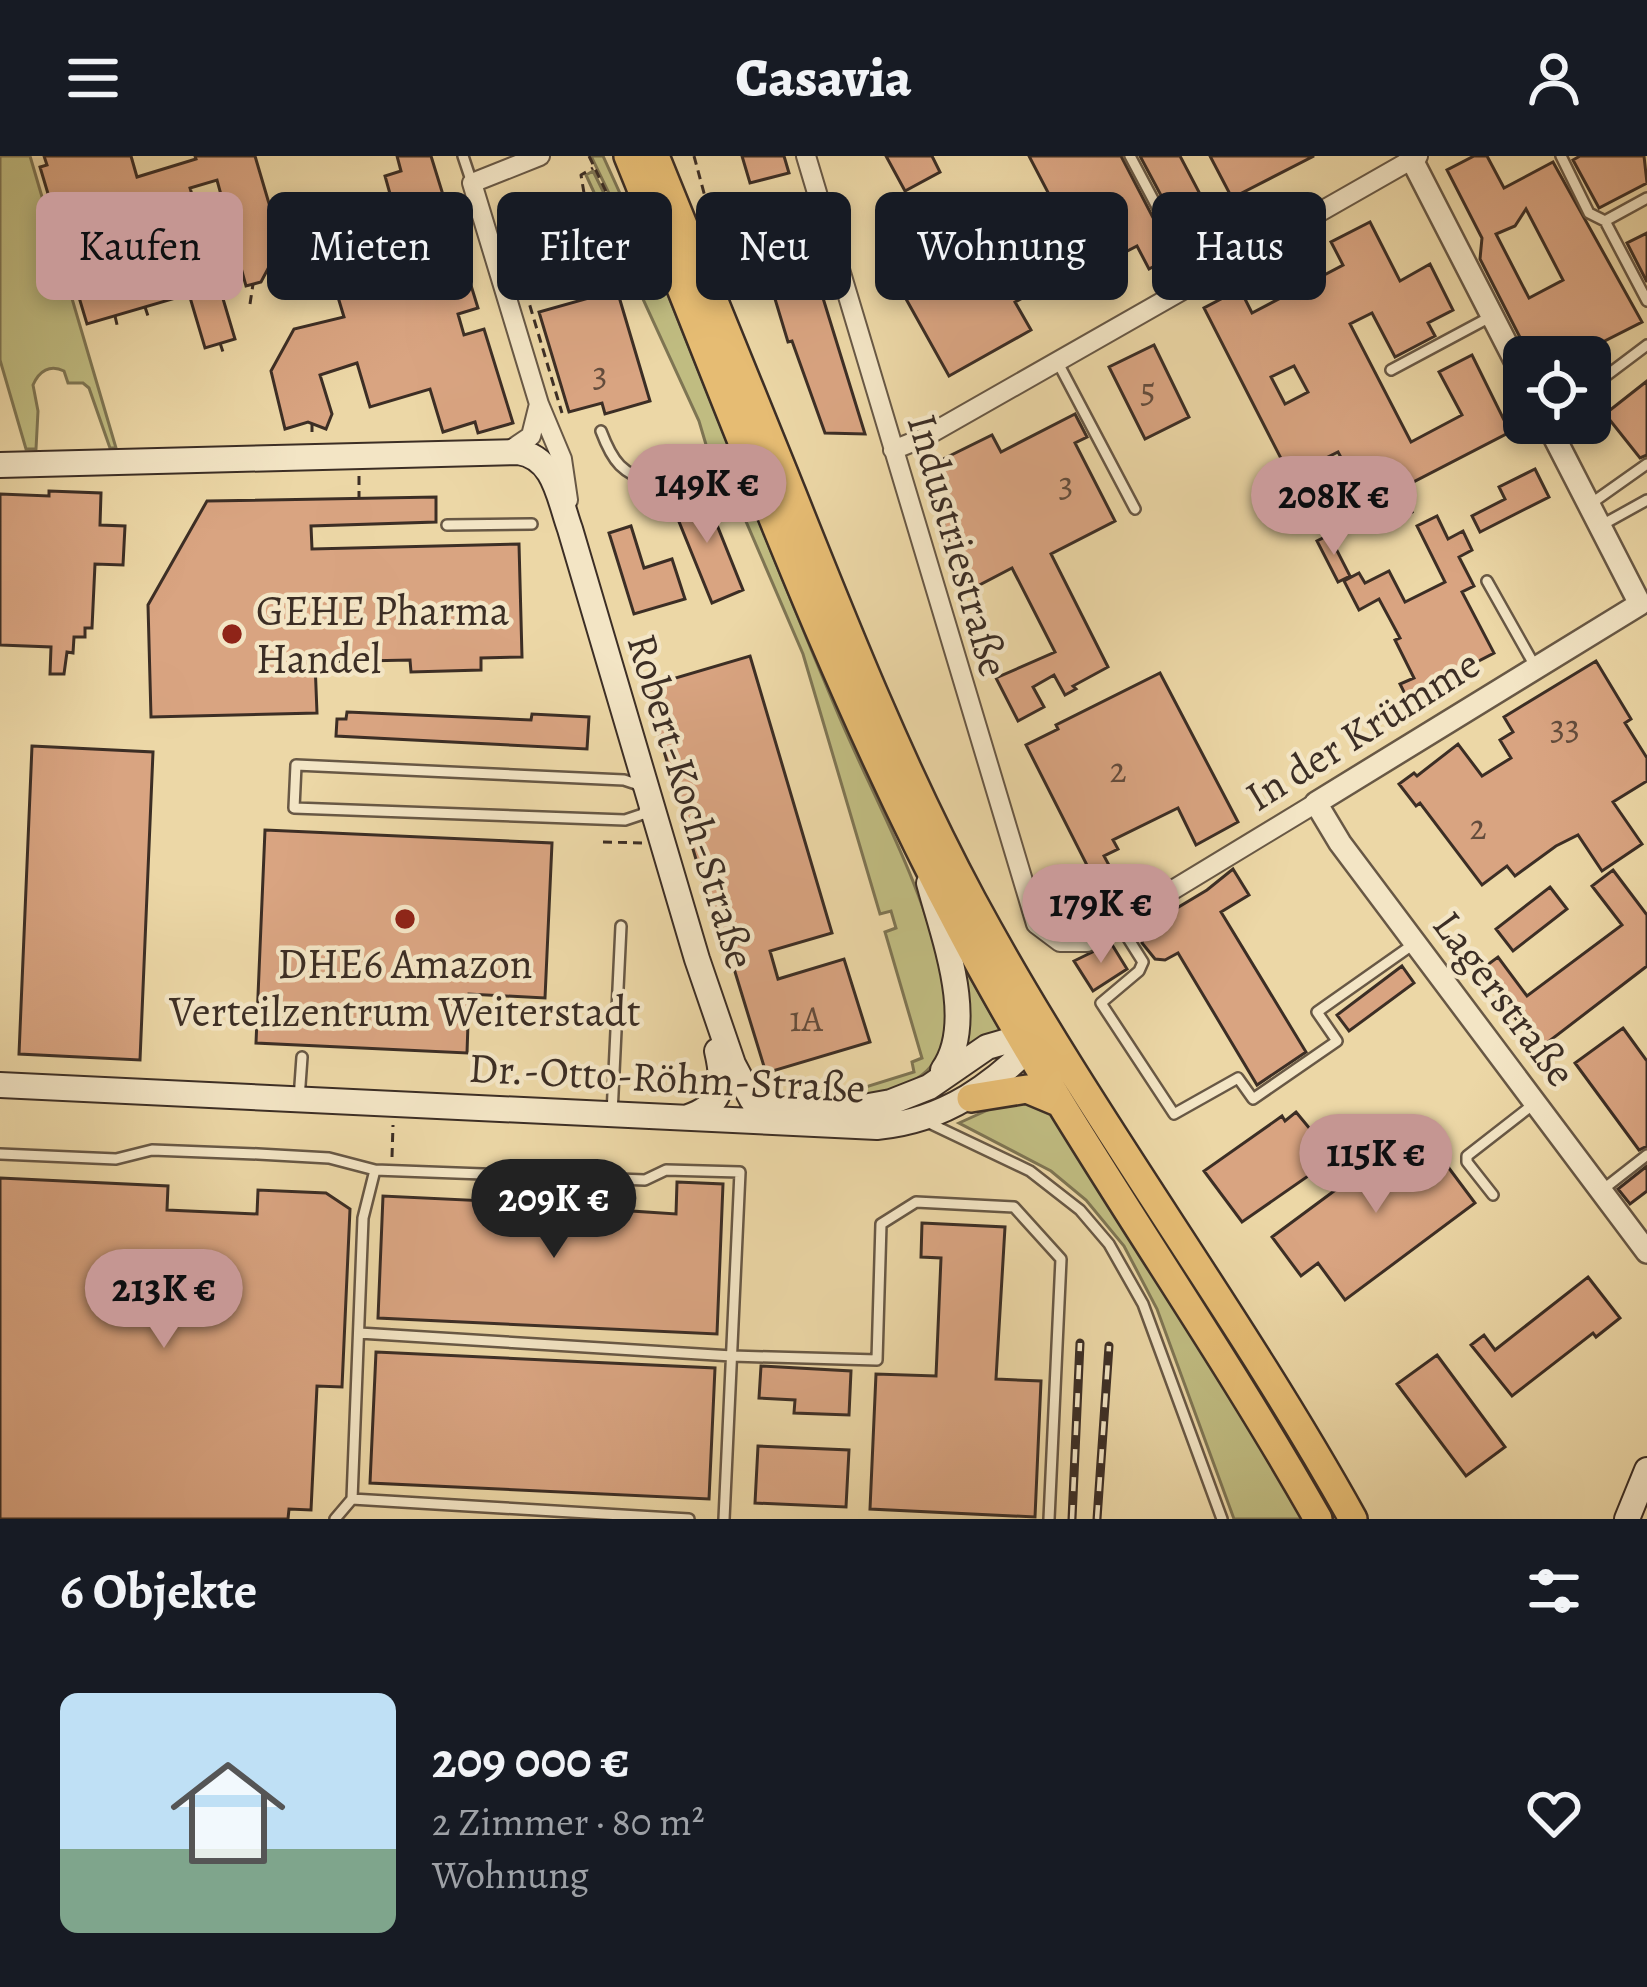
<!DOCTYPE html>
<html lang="de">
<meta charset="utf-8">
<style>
body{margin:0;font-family:Alegreya,serif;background:#20242c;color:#f1f3f6;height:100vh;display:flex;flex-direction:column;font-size:45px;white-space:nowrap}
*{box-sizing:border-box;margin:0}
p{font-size:39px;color:#9ea1a6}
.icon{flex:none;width:66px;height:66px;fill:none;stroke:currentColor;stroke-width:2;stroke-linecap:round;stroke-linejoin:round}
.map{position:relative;height:1363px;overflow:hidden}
.sheet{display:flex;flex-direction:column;background:#171b24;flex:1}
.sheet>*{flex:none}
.top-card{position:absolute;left:36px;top:36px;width:1575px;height:108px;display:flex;gap:24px}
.buttons{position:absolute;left:1503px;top:180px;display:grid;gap:24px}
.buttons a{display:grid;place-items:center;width:108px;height:108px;border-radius:18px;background:#171b24;box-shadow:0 6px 18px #0003;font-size:60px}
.price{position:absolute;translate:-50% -102px;padding:0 27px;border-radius:42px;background:#c59692;color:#111;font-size:39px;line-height:78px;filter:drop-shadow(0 3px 6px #0008)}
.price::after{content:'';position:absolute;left:50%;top:72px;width:36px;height:27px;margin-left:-18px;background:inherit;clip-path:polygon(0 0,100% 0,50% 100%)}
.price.current{background:#222;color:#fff}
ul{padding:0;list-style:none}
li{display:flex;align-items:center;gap:36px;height:300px;padding:0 60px}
li span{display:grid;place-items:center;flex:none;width:336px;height:240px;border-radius:18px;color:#555}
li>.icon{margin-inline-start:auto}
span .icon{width:144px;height:144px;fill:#fffc;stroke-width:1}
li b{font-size:51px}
h2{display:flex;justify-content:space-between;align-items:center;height:144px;padding:0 60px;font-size:51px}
.tag{padding:0 42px;border-radius:18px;background:#171b24;box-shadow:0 6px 18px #0003;font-size:42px;line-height:108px}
.tag.current{background:#c59692;color:#111}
header{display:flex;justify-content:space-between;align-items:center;height:156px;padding:0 60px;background:#171b24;font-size:54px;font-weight:800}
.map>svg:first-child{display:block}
</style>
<header><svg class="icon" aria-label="menu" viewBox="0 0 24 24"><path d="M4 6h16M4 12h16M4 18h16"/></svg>Casavia<svg class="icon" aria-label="person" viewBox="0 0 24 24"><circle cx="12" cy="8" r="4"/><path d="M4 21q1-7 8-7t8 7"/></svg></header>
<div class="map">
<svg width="1647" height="1363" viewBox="0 0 1647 1363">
<rect width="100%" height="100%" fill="#ecd7a6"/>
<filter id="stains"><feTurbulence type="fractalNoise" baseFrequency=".00167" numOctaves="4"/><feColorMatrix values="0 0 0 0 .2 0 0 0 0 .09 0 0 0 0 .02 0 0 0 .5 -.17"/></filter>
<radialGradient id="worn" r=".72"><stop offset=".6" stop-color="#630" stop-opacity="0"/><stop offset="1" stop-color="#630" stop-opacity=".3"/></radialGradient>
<path fill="#c0bc81" stroke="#7e7553" stroke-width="3" d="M0,0H30L116,292H110L89,232L83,227H68L64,215C50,208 39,215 33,229L38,255L36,293H26L0,204Z
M591,0H603L628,55L645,112Z
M593,15L646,122L652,118L635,57C702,222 767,389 836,553C873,642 924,728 943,823C945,834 950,847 949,858C948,909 917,931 870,940C840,947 792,952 764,936L786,941L819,933L824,944L914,916L912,906L922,902L885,776L896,772L891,755L880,758L803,498L717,298L707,292L699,265L586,19Z
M952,789L1003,879L956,906Z
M1010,944L1047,950L1180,1152L1304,1363H1234L1157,1153L1124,1090L1086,1044L1051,1015L959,967Z"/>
<path fill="#d9a481" stroke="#3c2e25" stroke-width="3" fill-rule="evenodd" d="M44,0H131L137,21L196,3L195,0H255L281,88L261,126L246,130L217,24L190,32L235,183L205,192L189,138L87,168L40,11L47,9Z
M397,0H431L478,152L458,158L464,179L484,173L513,267L478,277L475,266L443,276L430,233L370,251L357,207L320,219L332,258L326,273L308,266L285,273L271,215L294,173L344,161L331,118L375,105L362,62L394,52L385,20L401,15Z
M742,0H784L789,17L750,27Z
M886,0H932L940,16L905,35Z
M1029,0H1121L1173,100L1149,113L1137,90L1089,115Z
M1140,0H1180L1210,57L1179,73Z
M1210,0H1314L1232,42Z
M1474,0H1487L1504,32L1553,6L1642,166L1573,201H1530L1480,103L1482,82L1447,14ZM1526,53L1563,124L1529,142L1496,78L1515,70Z
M1580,0H1644L1647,27L1599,52L1573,4Z
M580,47L587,69L592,67L606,112L533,135L512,68Z
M1370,66L1400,125L1430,108L1453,154L1428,167L1435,180L1395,201L1372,157L1350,168L1411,286L1462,259L1439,216L1472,199L1510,276L1400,333L1412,356L1381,371L1347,306L1344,307L1338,296L1290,320L1204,152L1240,133L1252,157L1292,136L1279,110L1296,101L1309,127L1343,109L1331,86ZM1294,210L1308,236L1285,248L1271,221Z
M971,71L989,105L1006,95L1030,138L1015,146L1031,174L949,220L891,116Z
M1647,77V126L1627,87Z
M792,80L799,104L810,100L865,278L825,277L792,185L788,186L759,90Z
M617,134L650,245L605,258L602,247L569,256L539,156Z
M1154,189L1189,261L1145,283L1109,211Z
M1647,225V299L1640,302L1605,258Z
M1075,258L1087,281L1075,287L1115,365L1051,398L1108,511L1073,530L1076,533L1065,539L1054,519L1033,531L1044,551L1018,565L996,522L1055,496L1012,412L964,437L927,311L992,279L1001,296Z
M1535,313L1549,341L1480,376L1472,360L1505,343L1499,331Z
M703,334L743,434L712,447L671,346Z
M49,335L101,337L100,369L125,370L123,409L95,408L92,472H85V481H74L73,497L67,496L64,518H50L51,491L0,489V338L49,340Z
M436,341V366L311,370L312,393L519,388L522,501L481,502V514L411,516L410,504L315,506L317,557L151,561L148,449L207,345Z
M1437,360L1448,383L1463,375L1472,394L1459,401L1474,430L1462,436L1494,497L1407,542L1400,528L1414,522L1395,484L1400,482L1379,443L1359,454L1344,425L1359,417L1365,427L1389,415L1405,446L1445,426L1417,370Z
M631,370L644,412L672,403L685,443L634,458L609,377Z
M1329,379L1350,420L1338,426L1317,385Z
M750,500L832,777L770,795L778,823L844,803L870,886L766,917L732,806L727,808L645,531Z
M1596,505L1631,563L1625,567L1647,602V625L1613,646L1642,688L1602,715L1578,679L1556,690L1515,720L1507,710L1482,729L1420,647L1416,650L1399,628L1414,617L1417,620L1458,588L1482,620L1511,602L1500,584L1513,576L1504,561Z
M1160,517L1238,666L1196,689L1178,652L1113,684L1118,693L1104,700L1124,737L1071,764L1056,735L1091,717L1026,589L1058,573L1056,569Z
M347,556L531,564L532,558L589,561L587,593L336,580L337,563H346Z
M32,590L153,596L140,904L19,898Z
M265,674L552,687L545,842L469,838L467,897L256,887Z
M1233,713L1249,739L1221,756L1306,896L1257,929L1178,797L1165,804L1155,803L1142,787L1147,770L1207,734Z
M1613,714L1647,759V810L1539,893L1479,815L1498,801L1527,840L1622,769L1592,730Z
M1550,731L1567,753L1513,795L1496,773Z
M1111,787L1127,813L1093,835L1074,805Z
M1402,810L1414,827L1349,875L1337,859Z
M1623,872L1647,905V990L1639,994L1575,907Z
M1296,956L1334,1002L1242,1066L1204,1015L1282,960L1285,965Z
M1419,972L1475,1047L1345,1144L1318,1107L1301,1120L1272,1081Z
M1647,1010V1035L1630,1048L1618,1033Z
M0,1022L168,1030L167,1054L257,1058L258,1034L326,1037L350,1053L342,1231L317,1230L311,1354L289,1353L288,1363H0Z
M677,1026L723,1028L717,1178L378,1162L383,1040L486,1045V1035L633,1039L632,1055L676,1058Z
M922,1067L1005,1071L996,1223L1041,1225L1035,1361L870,1353L876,1218L936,1220L941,1102L921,1101Z
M1588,1121L1620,1162L1596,1181L1593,1177L1512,1240L1471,1189L1484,1179L1495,1194Z
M376,1196L715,1212L709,1343L370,1327Z
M1437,1199L1505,1291L1466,1320L1397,1228Z
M761,1210L851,1215L849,1259L794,1257L795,1244L759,1242Z
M758,1290L849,1294L846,1351L755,1347Z"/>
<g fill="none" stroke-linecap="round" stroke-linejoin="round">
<defs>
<path id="service" d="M463,0L472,27
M1130,0L1197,126
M1561,0L1589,57L1605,65L1647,42
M1605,65L1647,145
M1057,205L1135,353
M1391,214L1492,160
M1590,232L1647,189
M601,275C613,307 622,317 654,328
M1589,349L1647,308
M447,369L532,368
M1600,370L1647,344
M1487,425L1536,512
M296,609L624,624L636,628L649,641L643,658L625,664L294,652Z
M1119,768L1143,806L1139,815L1101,847L1174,958L1238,922L1253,943L1337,885L1317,856L1415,787
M299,943L302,901
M612,958L621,770
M927,966L1030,1015L1080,1054L1109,1088L1143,1148L1222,1363
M0,998L116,1003L152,994L258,998L329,1002L375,1014L645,1024L666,1014L740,1016L724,1363
M1601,1035L1647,999
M1493,1039L1467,1006V1000L1535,947
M359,1177L732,1200L877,1204L881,1068L916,1046L1014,1051L1061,1103L1049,1363
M352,1343L689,1363
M335,1363L352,1343L363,1062L375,1014"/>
<path id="minor" d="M540,0L472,27L539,248L562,303L568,344
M806,0L1036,768L1060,786H1087L1316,647
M893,294L923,282L1418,0
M506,297L531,280L539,248"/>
<path id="tertiary" d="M1410,0L1524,222
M1547,267L1640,448L1316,647L1340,687L1647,1096"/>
<path id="secondary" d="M0,309L518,296C555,301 559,343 570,373L697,803L733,908L752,944L770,952L808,955L847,954L891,946L929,931L987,891L1039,876
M929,727C943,780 977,866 943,914
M0,929L877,971C945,965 995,928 1041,880
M688,961C723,949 725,929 717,895
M1627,1363L1647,1314"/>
<path id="primary" d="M628,0C734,260 829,526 961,774C1068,977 1205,1163 1318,1363
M655,0C698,107 742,213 785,320C842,463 899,608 972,744C1087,957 1235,1151 1353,1363
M971,942L1027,933L1058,946"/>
</defs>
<use href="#service" stroke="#685845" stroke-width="14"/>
<use href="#minor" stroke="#685845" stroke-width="22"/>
<use href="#tertiary" stroke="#685845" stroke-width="26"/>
<use href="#secondary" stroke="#3c2e25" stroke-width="28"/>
<use href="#primary" stroke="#3c2e25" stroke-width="32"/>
<path stroke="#3c2e25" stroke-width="3" stroke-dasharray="9 6" stroke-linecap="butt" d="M589,0L645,117L649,115L645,102
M694,0L718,89L714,85
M584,37L581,19L593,12
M504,63L562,257
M250,148L253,128
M145,151L149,163
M115,160L118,173
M220,187L224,199
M312,267V281
M359,320V343
M603,686L643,687
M392,1001L393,969"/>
<use href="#service" stroke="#f3e5c5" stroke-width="9"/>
<use href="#minor" stroke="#f3e5c5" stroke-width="18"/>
<use href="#tertiary" stroke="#f3e5c5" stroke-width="21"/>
<use href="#secondary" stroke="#f3e5c5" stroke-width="24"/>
<use href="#primary" stroke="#e6bc73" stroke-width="27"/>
<defs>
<path id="rail" d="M1072,1363L1080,1187
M1097,1363L1109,1190"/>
</defs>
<use href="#rail" stroke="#3c2e25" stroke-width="9"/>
<use href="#rail" stroke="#f3e5c5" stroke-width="4.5" stroke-dasharray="14" stroke-linecap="butt"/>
</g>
<g fill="#8f2418" stroke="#f3e5c5" stroke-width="4.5">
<circle cx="232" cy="478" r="12"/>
<circle cx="405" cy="763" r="12"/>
</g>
<g text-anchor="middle" stroke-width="9" stroke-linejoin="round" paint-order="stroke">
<g font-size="36" fill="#634c3c">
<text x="600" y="230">3</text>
<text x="1148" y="246">5</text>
<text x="1066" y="340">3</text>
<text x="1565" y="583">33</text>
<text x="1118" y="626">2</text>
<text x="1478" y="683">2</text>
<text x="806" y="875">1A</text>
</g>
<g font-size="42" fill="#3c2e25" stroke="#f3e5c5">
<text transform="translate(959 389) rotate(74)" y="15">Industriestraße</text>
<text transform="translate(1362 573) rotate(-32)" y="15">In der Krümme</text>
<text transform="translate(692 645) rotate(73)" y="15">Robert-Koch-Straße</text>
<text transform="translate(1505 842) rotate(53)" y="15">Lagerstraße</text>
<text transform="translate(667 921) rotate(3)" y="15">Dr.-Otto-Röhm-Straße</text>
</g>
<g font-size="42" fill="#3c2e25" stroke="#f3e5c5" text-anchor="start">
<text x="256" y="469">GEHE Pharma<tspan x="256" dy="48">Handel</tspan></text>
<text x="405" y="822" text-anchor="middle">DHE6 Amazon<tspan x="405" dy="48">Verteilzentrum Weiterstadt</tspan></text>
</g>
</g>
<rect width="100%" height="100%" filter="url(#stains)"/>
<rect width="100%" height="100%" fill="url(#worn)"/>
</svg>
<div class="buttons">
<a><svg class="icon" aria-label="locate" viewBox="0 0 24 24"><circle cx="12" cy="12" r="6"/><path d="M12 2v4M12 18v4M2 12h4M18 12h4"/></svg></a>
</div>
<b class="price" style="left:707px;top:390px">149K €</b>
<b class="price" style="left:1334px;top:402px">208K €</b>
<b class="price" style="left:1101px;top:810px">179K €</b>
<b class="price" style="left:1376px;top:1060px">115K €</b>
<b class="price current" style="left:554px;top:1105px">209K €</b>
<b class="price" style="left:164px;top:1195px">213K €</b>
<div class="top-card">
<a class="tag current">Kaufen</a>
<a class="tag">Mieten</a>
<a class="tag">Filter</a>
<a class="tag">Neu</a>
<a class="tag">Wohnung</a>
<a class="tag">Haus</a>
</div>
</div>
<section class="sheet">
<h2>6 Objekte<svg class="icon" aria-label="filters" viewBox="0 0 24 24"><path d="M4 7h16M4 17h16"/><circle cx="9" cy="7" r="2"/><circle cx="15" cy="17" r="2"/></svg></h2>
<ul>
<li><span style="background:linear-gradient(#bfe0f5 65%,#7fa58c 0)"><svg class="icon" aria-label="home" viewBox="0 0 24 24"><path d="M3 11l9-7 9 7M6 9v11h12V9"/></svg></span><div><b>209 000 €</b><p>2 Zimmer · 80 m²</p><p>Wohnung</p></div><svg class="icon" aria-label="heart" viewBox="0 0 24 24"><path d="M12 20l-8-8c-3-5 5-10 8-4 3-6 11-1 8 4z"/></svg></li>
</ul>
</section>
